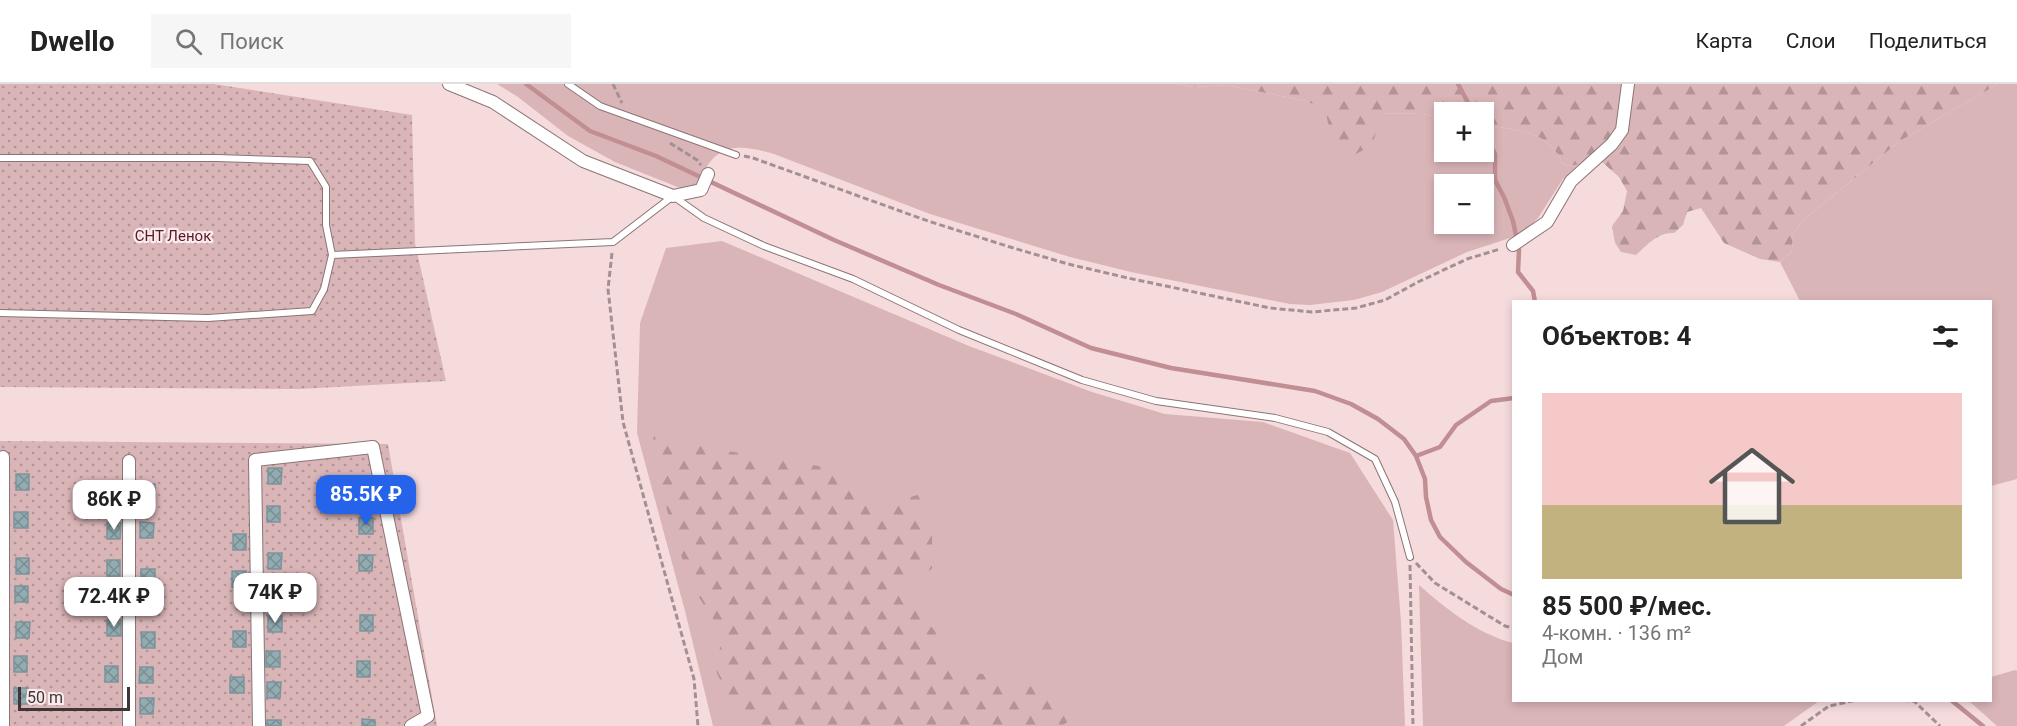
<!DOCTYPE html>
<html lang="ru">
<meta charset="utf-8">
<style>
body{margin:0;font-family:Roboto,sans-serif;background:#f6f6f6;color:#222;height:100vh;display:flex;flex-direction:column;font-size:22px;white-space:nowrap}
*{box-sizing:border-box;margin:0}
p{font-size:20px;color:#767676}
.icon{flex:none;width:33px;height:33px;fill:none;stroke:currentColor;stroke-width:2;stroke-linecap:round;stroke-linejoin:round}
.map{position:relative;flex:1;overflow:hidden}
.details{position:absolute;left:1512px;top:216px;width:480px;height:402px;display:flex;flex-direction:column;background:#fff;border-radius:0px;box-shadow:0 3px 9px #0003}
.details>*{flex:none}
.tools{position:absolute;left:1434px;top:18px;display:grid;gap:12px}
.tools a{display:grid;place-items:center;width:60px;height:60px;border-radius:0px;background:#fff;box-shadow:0 3px 9px #0003;font-size:30px}
.scale{position:absolute;left:18px;bottom:15px;width:112px;box-sizing:border-box;padding-left:6px;border:3px solid #403637;border-top:0;font-size:16px;line-height:21px;white-space:nowrap;color:#403637;-webkit-text-stroke:4px #fbebec;paint-order:stroke}
.price{position:absolute;translate:-50% -51px;padding:0 14px;border-radius:12px;background:#fff;color:#222;font-size:20px;line-height:39px;filter:drop-shadow(0 2px 3px #0008)}
.price::after{content:'';position:absolute;left:50%;top:36px;width:18px;height:14px;margin-left:-9px;background:inherit;clip-path:polygon(0 0,100% 0,50% 100%)}
.price.current{background:#2563eb;color:#fff}
ul{padding:0;list-style:none}
li{display:grid;align-content:center;gap:12px;height:318px;padding:0 30px}
li+li{border-top:2px solid #e0e0e0}
li span{display:grid;place-items:center;height:186px;border-radius:0px;color:#555}
li>.icon{margin-inline-start:auto}
span .icon{width:108px;height:108px;fill:#fffc;stroke-width:1}
li b{font-size:26px}
h2{display:flex;justify-content:space-between;align-items:center;height:72px;padding:0 30px;font-size:26px}
header{display:flex;align-items:center;gap:36px;box-sizing:border-box;height:84px;padding:0 30px;background:#fff;border-bottom:2px solid #e0e0e0}
header strong{font-size:28px}
nav{display:flex;gap:33px;margin-inline-start:auto;font-size:21px}
.search{width:420px;height:54px;background:#f6f6f6;display:flex;align-items:center;gap:15px;box-sizing:border-box;padding:0 21px;border-radius:0px;color:#767676;font-size:22px}
.map>svg:first-child{display:block}
</style>
<header>
<strong>Dwello</strong>
<div class="search"><svg class="icon" aria-label="search" viewBox="0 0 24 24"><circle cx="10" cy="10" r="6"/><path d="M15 15l6 6"/></svg>Поиск</div>
<nav><a>Карта</a><a>Слои</a><a>Поделиться</a></nav>
</header>
<div class="map">
<svg width="2017" height="642" viewBox="0 0 2017 642">
<defs>
<pattern id="forest-firs" width="22" height="20" patternUnits="userSpaceOnUse" patternTransform="scale(1.5)"><rect width="22" height="20" fill="#dab5b8"/><path d="M5 1l3.5 6h-7zM16 11l3.5 6h-7z" fill="#b29496"/></pattern>
<pattern id="garden-dots" width="8" height="8" patternUnits="userSpaceOnUse" patternTransform="scale(1.5)"><rect width="8" height="8" fill="#dab5b8"/><path d="M2 2h.1M6 6h.1" fill="none" stroke="#b29496" stroke-width="1.8" stroke-linecap="round"/></pattern>
<pattern id="building-cross-hatch" width="8" height="8" patternUnits="userSpaceOnUse" patternTransform="scale(1.5)"><rect width="8" height="8" fill="#92acb2"/><path d="M0 0l8 8M0 8l8-8" fill="none" stroke="#798d92"/></pattern>
</defs>
<rect width="100%" height="100%" fill="#f6dbdd"/>
<path fill="#dab5b8" fill-rule="evenodd" d="M497,0H1179L1193,3L1225,1L1302,16L1325,24L1328,36L1377,45V29L1422,30L1444,34V68H1484V41C1516,46 1548,45 1563,80L1568,82L1578,81L1563,95L1538,134L1525,147L1513,153L1467,168L1382,208L1354,216L1310,221L1290,220L1131,188L1070,173L930,130L774,70C737,59 712,59 699,101L680,104L615,78L568,52L518,13ZM1444,100H1484V140H1444Z
M1998,0H2017V395L1991,402L1990,218L1800,217L1780,178L1792,167L1793,150L1802,137L1900,57Z
M722,157L969,262L1092,308L1165,330L1263,338L1350,369L1393,436L1401,538L1405,642H713L685,527L637,349L640,239L666,164Z
M1419,501C1446,525 1478,550 1513,559L1514,616L1819,617L1784,642H1423Z
M2015,586L2017,587V642H1997L1969,617L1990,616L1991,593Z"/>
<path fill="url(#forest-firs)" d="M1179,0H1998L1900,57L1802,137L1793,150L1792,167L1780,178L1760,175L1724,159L1701,124L1687,128L1683,141L1674,149C1658,148 1647,161 1636,171L1621,168L1615,159L1612,142L1623,127L1627,107L1619,93L1602,78L1568,82L1563,80C1548,45 1516,46 1484,41V28H1444V34L1422,30L1378,29L1377,45L1372,61L1349,74C1329,63 1331,44 1324,24L1302,16L1225,1L1193,3Z
M655,350L703,363L831,384L878,422L921,410L932,448V485L897,502L935,547L953,586L996,592L1053,609L1074,633L1062,642H761L760,635L730,616L714,583L724,551L692,503L673,448L650,363Z"/>
<path fill="url(#garden-dots)" d="M0,0H214L412,31L415,159L446,297L299,305L0,303Z
M0,357L388,360L437,642H0Z"/>
<g fill="none" stroke-linecap="round" stroke-linejoin="round">
<path stroke="#c08e93" stroke-width="4.5" d="M526,0L590,47L656,72L834,156L939,201L1016,230L1091,264L1171,284L1315,307L1351,320L1378,335L1404,355L1416,372L1425,395L1426,413L1431,436L1440,453L1466,478L1501,505L1514,511
M1458,0L1473,28
M1484,49L1495,70V96L1504,113L1513,137L1519,166L1518,188L1533,207L1535,218
M1416,372L1440,363L1456,341L1491,317L1514,314
M1951,616L1983,642"/>
</g>
<path fill="url(#building-cross-hatch)" stroke="#7b949a" stroke-width="1.5" d="M268,384H282L281,400H268Z
M16,390H29V406H16Z
M141,400H155V416H141Z
M267,422H280V438H267Z
M14,428H28V444H14Z
M359,434H373V450H359Z
M140,438L154,439L153,454H140Z
M107,439H121L120,455H107Z
M233,450H246V466H233Z
M268,469H282L281,485H268Z
M359,471H373L372,487H359Z
M16,474H29V490H16Z
M107,476H120V492H107Z
M141,485H155V501H141Z
M232,487H246V503H232Z
M267,496H281V512H267Z
M15,502H28V518H15Z
M141,512H154V528H140Z
M360,531H373V547H360Z
M268,532H282V548H268Z
M107,536H121V552H107Z
M16,538H30L29,554H16Z
M233,547H246V563H233Z
M141,548H155V564H142Z
M266,567H280V583H266Z
M14,572H27V588H14Z
M357,577H370V593H357Z
M105,582H118V598H105Z
M140,583H153V599H139Z
M230,593H244V609H230Z
M267,598H281L280,614H267Z
M14,604H28V620H14Z
M140,614H154L153,630H140Z
M362,635L375,636V642H362Z
M267,636H281V642H267Z"/>
<g fill="none" stroke-linecap="round" stroke-linejoin="round">
<defs>
<path id="lane" d="M568,0L600,22L736,71
M0,74H217L310,77L326,103V141L332,171
M0,229L208,234L312,227L324,205L332,171L613,158L673,112L704,134L764,162L853,195L959,246L1082,296L1156,317L1275,334L1328,348L1375,375L1395,418L1410,473"/>
<path id="street" d="M449,0L493,18L583,77L673,112L701,106L708,90
M1513,161L1547,138L1571,97L1612,60L1622,46L1628,0
M129,377V642
M3,642V373
M259,642L255,376L373,363L428,632L411,642"/>
</defs>
<use href="#lane" stroke="#8b7476" stroke-width="8"/>
<use href="#street" stroke="#8b7476" stroke-width="14"/>
<path stroke="#a49092" stroke-width="3" stroke-dasharray="6 3" stroke-linecap="butt" d="M613,0L622,19
M670,59L697,76L701,81
M744,72L753,74L928,137L1010,163L1068,180L1128,194L1270,224L1312,228L1356,224L1385,216L1418,198L1467,175L1500,165
M612,169L608,205L623,338L694,595L698,642
M1416,479L1435,499L1505,542L1514,544
M1410,481L1413,642
M1894,616L1914,617L1940,642
M1801,642L1829,622L1857,616"/>
<use href="#lane" stroke="#fff" stroke-width="6"/>
<use href="#street" stroke="#fff" stroke-width="12"/>
</g>
<g text-anchor="middle" stroke-width="4.5" stroke-linejoin="round" paint-order="stroke">
<g font-size="15" fill="#571925" stroke="#fbebec">
<text x="173" y="157">СНТ Ленок</text>
</g>
</g>
</svg>
<div class="tools">
<a>+</a>
<a>−</a>
</div>
<div class="scale">50 m</div>
<b class="price current" style="left:366px;top:442px">85.5K ₽</b>
<b class="price" style="left:114px;top:447px">86K ₽</b>
<b class="price" style="left:275px;top:540px">74K ₽</b>
<b class="price" style="left:114px;top:544px">72.4K ₽</b>
<section class="details">
<h2>Объектов: 4<svg class="icon" aria-label="filters" viewBox="0 0 24 24"><path d="M4 7h16M4 17h16"/><circle cx="9" cy="7" r="2"/><circle cx="15" cy="17" r="2"/></svg></h2>
<ul>
<li><span style="background:linear-gradient(#f6c9c9 60%,#c2b280 0)"><svg class="icon" aria-label="home" viewBox="0 0 24 24"><path d="M3 11l9-7 9 7M6 9v11h12V9"/></svg></span><div><b>85 500 ₽/мес.</b><p>4-комн. · 136 m²</p><p>Дом</p></div></li>
</ul>
</section>
</div>
